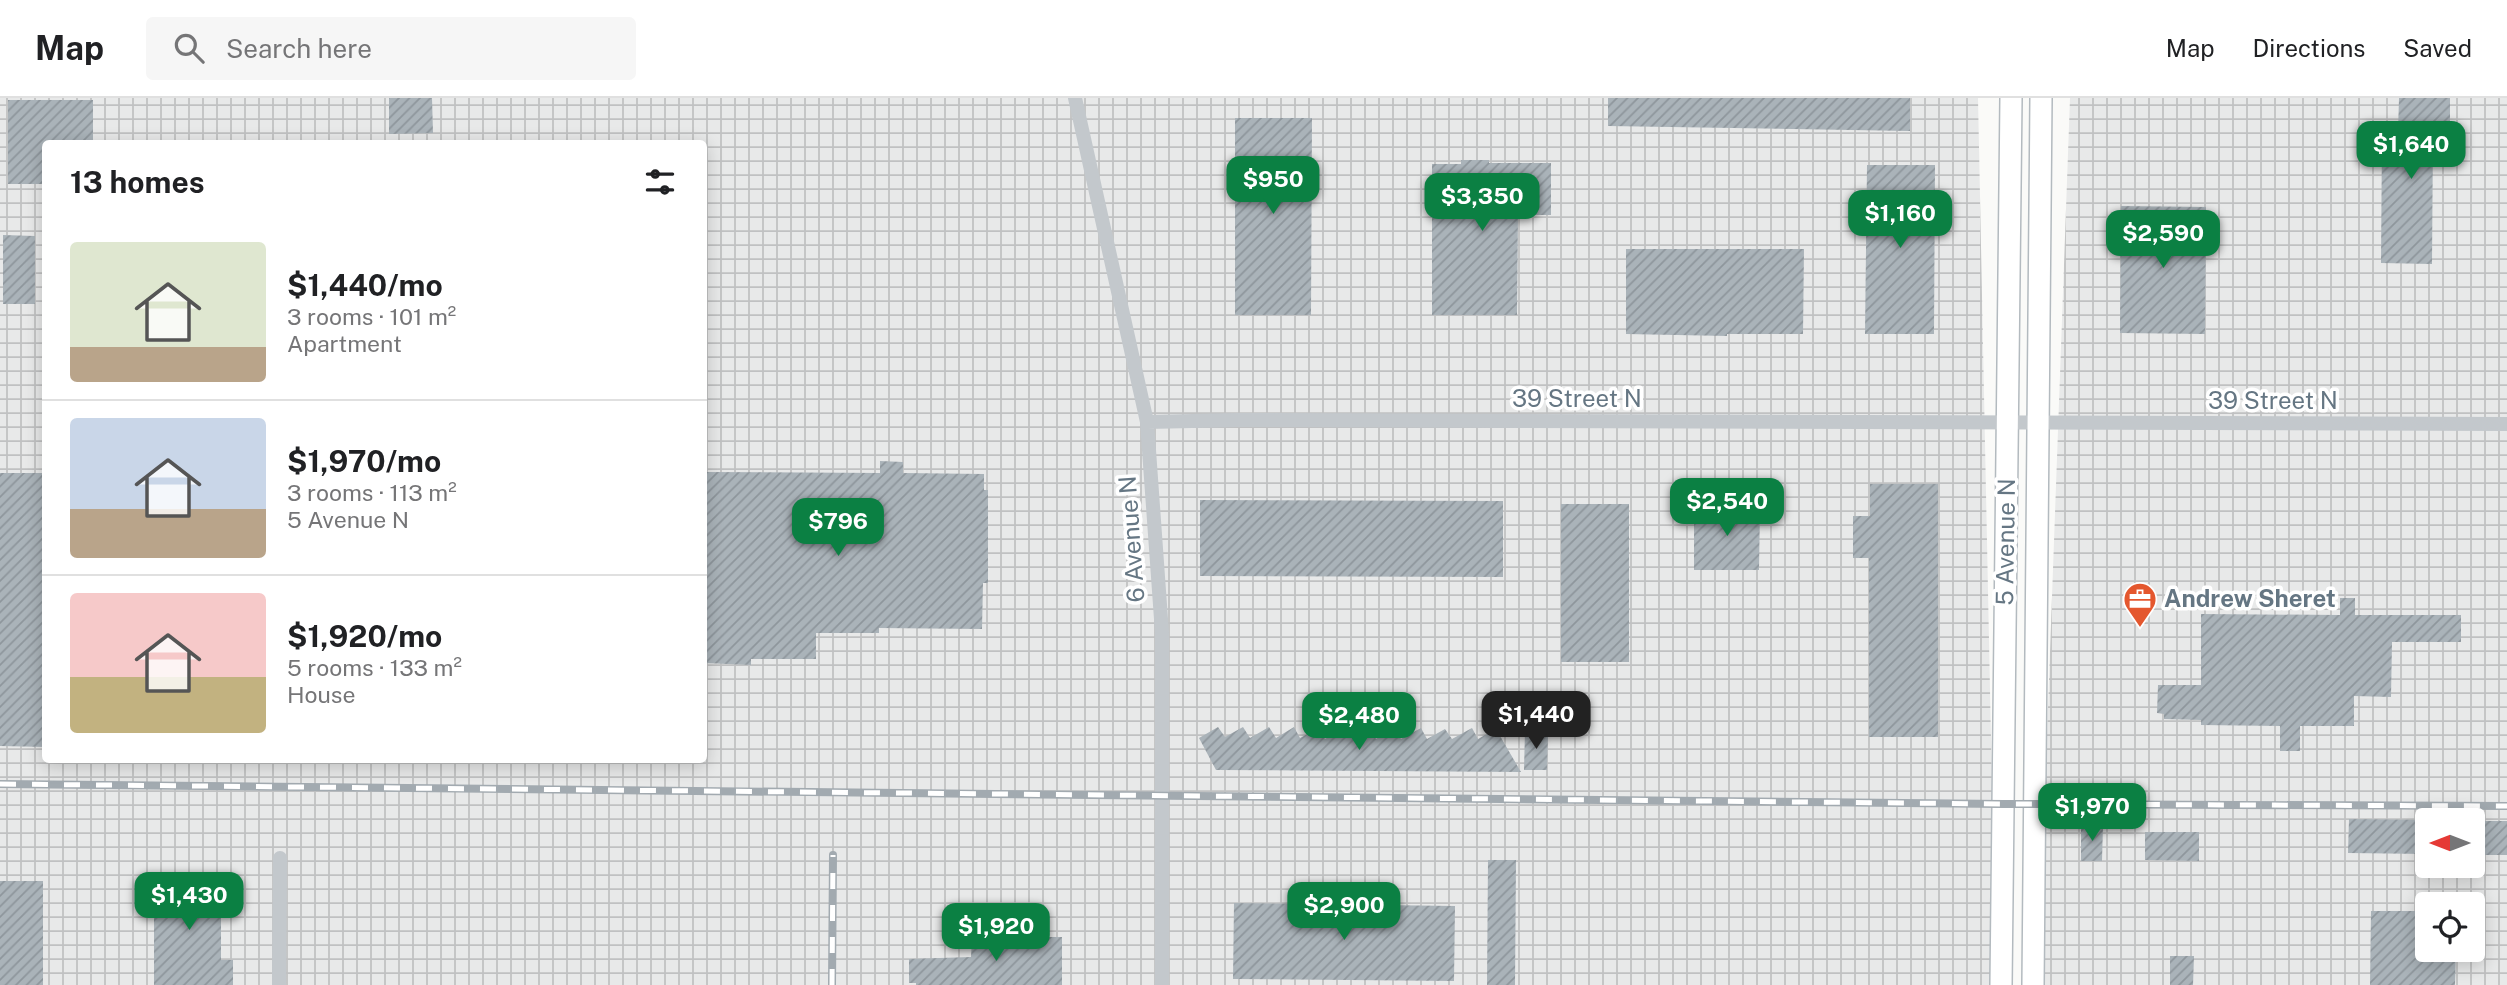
<!DOCTYPE html>
<meta charset="utf-8">
<style>
body{margin:0;font-family:"Public Sans",sans-serif;background:#f6f6f6;color:#202124;height:100vh;display:flex;flex-direction:column;font-size:26px;white-space:nowrap}
*{box-sizing:border-box;margin:0}
p{font-size:23px;color:#757577}
.icon{flex:none;width:38px;height:38px;fill:none;stroke:currentColor;stroke-width:2;stroke-linecap:round;stroke-linejoin:round}
.map{position:relative;flex:1;overflow:hidden}
.sheet{position:absolute;left:42px;top:42px;width:665px;height:623px;display:flex;flex-direction:column;background:#fff;border-radius:7px;box-shadow:0 4px 18px #0003}
.sheet>*{flex:none}
.needle{width:46px;rotate:270deg}
.fabs{position:absolute;left:2415px;top:710px;display:grid;gap:14px}
.fabs a{display:grid;place-items:center;width:70px;height:70px;border-radius:7px;background:#fff;box-shadow:0 4px 18px #0003;font-size:35px}
.price{position:absolute;translate:-50% -60px;padding:0 16px;border-radius:14px;background:#0b8043;color:#fff;font-size:23px;line-height:46px;filter:drop-shadow(0 2px 4px #0008)}
.price::after{content:'';position:absolute;left:50%;top:42px;width:21px;height:16px;margin-left:-10px;background:inherit;clip-path:polygon(0 0,100% 0,50% 100%)}
.price.active{background:#222;color:#fff}
ul{padding:0;list-style:none}
li{display:flex;align-items:center;gap:21px;height:175px;padding:0 28px}
li+li{border-top:2px solid #e0e0e0}
li span{display:grid;place-items:center;flex:none;width:196px;height:140px;border-radius:7px;color:#555}
li>.icon{margin-inline-start:auto}
span .icon{width:84px;height:84px;fill:#fffc;stroke-width:1}
li b{font-size:30px}
h2{display:flex;justify-content:space-between;align-items:center;height:84px;padding:0 28px;font-size:30px}
header{display:flex;align-items:center;gap:42px;box-sizing:border-box;height:98px;padding:0 35px;background:#fff;border-bottom:2px solid #e0e0e0}
header strong{font-size:33px}
nav{display:flex;gap:38px;margin-inline-start:auto;font-size:24px}
.search{width:490px;height:63px;background:#f6f6f6;display:flex;align-items:center;gap:18px;box-sizing:border-box;padding:0 24px;border-radius:7px;color:#757577;font-size:26px}
.map>svg:first-child{display:block}
</style>
<header>
<strong>Map</strong>
<div class="search"><svg class="icon" aria-label="search" viewBox="0 0 24 24"><circle cx="10" cy="10" r="6"/><path d="M15 15l6 6"/></svg>Search here</div>
<nav><a>Map</a><a>Directions</a><a>Saved</a></nav>
</header>
<div class="map">
<svg width="2507" height="887" viewBox="0 0 2507 887">
<defs>
<pattern id="industrial-grid" width="8" height="8" patternUnits="userSpaceOnUse" patternTransform="scale(1.75)"><rect width="8" height="8" fill="#e8e9e9"/><path d="M0 4h8M4 0v8" fill="none" stroke="#c0c1c2"/></pattern>
<pattern id="building-hatch" width="6" height="6" patternUnits="userSpaceOnUse" patternTransform="scale(1.75)"><rect width="6" height="6" fill="#aab3b9"/><path d="M-1 1l2-2M0 6l6-6M5 7l2-2" fill="none" stroke="#8e969c"/></pattern>
</defs>
<rect width="100%" height="100%" fill="#fafaf8"/>
<path fill="url(#industrial-grid)" fill-rule="evenodd" d="M0,0H1978L1996,887H0ZM46,46H704V662H46Z
M2070,0H2507V887H2038ZM2427,723H2473V768H2427ZM2427,807H2473V852H2427Z"/>
<path fill="url(#building-hatch)" d="M389,0H432L433,35L389,36Z
M1608,0H1910V33L1608,28Z
M2399,0H2450V36L2433,35L2432,166L2381,165L2382,35H2398Z
M8,2H93V46H46V86H8Z
M1235,20H1312L1311,217H1235Z
M1461,62H1489V65H1551V117H1518L1517,217H1432V66H1461Z
M1867,67H1935L1934,236H1865Z
M2121,108L2206,109L2205,236L2120,235Z
M3,137L35,138V206H3Z
M1626,151H1804L1803,236H1727V238L1626,236Z
M880,363L903,364V375L984,376V392H988V485H983L982,531L879,530V535H816V561H751V567L704,565V374L880,375Z
M0,375H46V649L0,648Z
M1870,386H1938V639H1869V460H1853V418H1870Z
M1200,402L1503,403V479L1200,478Z
M1561,406H1629V564H1561Z
M1694,409H1760L1759,472H1694Z
M2340,500H2355V517H2461V544H2392L2391,599L2354,598V628H2300V653H2280V628L2201,627V622L2164,621V616L2157,615L2158,587H2201V516L2340,517Z
M1218,629L1225,639L1243,629L1250,640L1269,629L1276,640L1294,629L1300,640L1319,630L1325,641L1344,630L1351,640L1370,630L1376,641L1395,630L1401,641L1421,630L1427,641L1445,631L1452,641L1472,630L1478,641L1496,631L1521,674L1216,672L1199,640Z
M1525,633L1548,634L1547,672H1524Z
M2349,721L2427,722V756L2348,755Z
M2473,723H2507V757H2473Z
M2081,727H2103L2102,763H2081Z
M2145,734H2199V763L2145,762Z
M1488,762H1516L1515,887H1487Z
M154,778H221V862H233V887H154Z
M0,783H43V887H0Z
M1234,805L1455,808L1454,883L1233,881Z
M2371,813H2427V852H2456L2455,887H2370Z
M1027,830H1040V839H1062V887H916V885H909V861L971,859L972,839H1027Z
M2170,858H2194L2193,887H2170Z"/>
<g fill="none" stroke-linecap="round" stroke-linejoin="round">
<defs>
<path id="secondary" d="M2001,887L2011,0
M2033,887L2041,0"/>
</defs>
<use href="#secondary" stroke="#b3babf" stroke-width="24"/>
<path stroke="#c3c8cc" stroke-width="14" d="M1075,0L1147,324L1162,535V887
M1147,324L1238,322L2507,326
M279,887L280,760"/>
<use href="#secondary" stroke="#fff" stroke-width="21"/>
<defs>
<path id="rail" d="M0,686L2003,706L2507,708
M832,887L833,757"/>
</defs>
<use href="#rail" stroke="#a2aab0" stroke-width="8"/>
<use href="#rail" stroke="#fff" stroke-width="5" stroke-dasharray="16" stroke-linecap="butt"/>
</g>
<defs>
<symbol id="office-pin" viewBox="-11 -11 22 30"><path d="M0 17L-7.5 6A9.5 9.5 0 1 1 7.5 6Z" fill="#e4572e" stroke="#fff"/><path d="M-6-3h4V-5.5h4V-3h4V5H-6ZM-1-4.5V-3h2v-1.5ZM-6 0V1H6V0Z" fill="#fff"/></symbol>
</defs>
<g fill-rule="evenodd">
<use href="#office-pin" x="2121" y="482" width="38" height="52"/>
</g>
<g text-anchor="middle" stroke-width="7" stroke-linejoin="round" paint-order="stroke">
<g font-size="24" fill="#657683" stroke="#fff">
<text x="1577" y="309">39 Street N</text>
<text x="2273" y="311">39 Street N</text>
<text transform="translate(1132 441) rotate(-94)" y="8">6 Avenue N</text>
<text transform="translate(2006 444) rotate(-89)" y="8">5 Avenue N</text>
</g>
<g font-size="24" font-weight="bold" fill="#657683" stroke="#fff" text-anchor="start">
<text x="2164" y="509">Andrew Sheret</text>
</g>
</g>
</svg>
<div class="fabs">
<a><svg class="needle" viewBox="-14 -14 28 28"><path d="M0-13l5 13h-10z" fill="#e53935"/><path d="M0 13l5-13h-10z" fill="#757577"/></svg></a>
<a><svg class="icon" aria-label="locate" viewBox="0 0 24 24"><circle cx="12" cy="12" r="6"/><path d="M12 2v4M12 18v4M2 12h4M18 12h4"/></svg></a>
</div>
<b class="price" style="left:2411px;top:83px">$1,640</b>
<b class="price" style="left:1273px;top:118px">$950</b>
<b class="price" style="left:1482px;top:135px">$3,350</b>
<b class="price" style="left:1900px;top:152px">$1,160</b>
<b class="price" style="left:2163px;top:172px">$2,590</b>
<b class="price" style="left:1727px;top:440px">$2,540</b>
<b class="price" style="left:838px;top:460px">$796</b>
<b class="price active" style="left:1536px;top:653px">$1,440</b>
<b class="price" style="left:1359px;top:654px">$2,480</b>
<b class="price" style="left:2092px;top:745px">$1,970</b>
<b class="price" style="left:189px;top:834px">$1,430</b>
<b class="price" style="left:1344px;top:844px">$2,900</b>
<b class="price" style="left:996px;top:865px">$1,920</b>
<section class="sheet">
<h2>13 homes<svg class="icon" aria-label="filters" viewBox="0 0 24 24"><path d="M4 7h16M4 17h16"/><circle cx="9" cy="7" r="2"/><circle cx="15" cy="17" r="2"/></svg></h2>
<ul>
<li><span style="background:linear-gradient(#dfe7d0 75%,#b9a48a 0)"><svg class="icon" aria-label="home" viewBox="0 0 24 24"><path d="M3 11l9-7 9 7M6 9v11h12V9"/></svg></span><div><b>$1,440/mo</b><p>3 rooms · 101 m²</p><p>Apartment</p></div></li>
<li><span style="background:linear-gradient(#c9d6e8 65%,#b9a48a 0)"><svg class="icon" aria-label="home" viewBox="0 0 24 24"><path d="M3 11l9-7 9 7M6 9v11h12V9"/></svg></span><div><b>$1,970/mo</b><p>3 rooms · 113 m²</p><p>5 Avenue N</p></div></li>
<li><span style="background:linear-gradient(#f6c9c9 60%,#c2b280 0)"><svg class="icon" aria-label="home" viewBox="0 0 24 24"><path d="M3 11l9-7 9 7M6 9v11h12V9"/></svg></span><div><b>$1,920/mo</b><p>5 rooms · 133 m²</p><p>House</p></div></li>
</ul>
</section>
</div>
